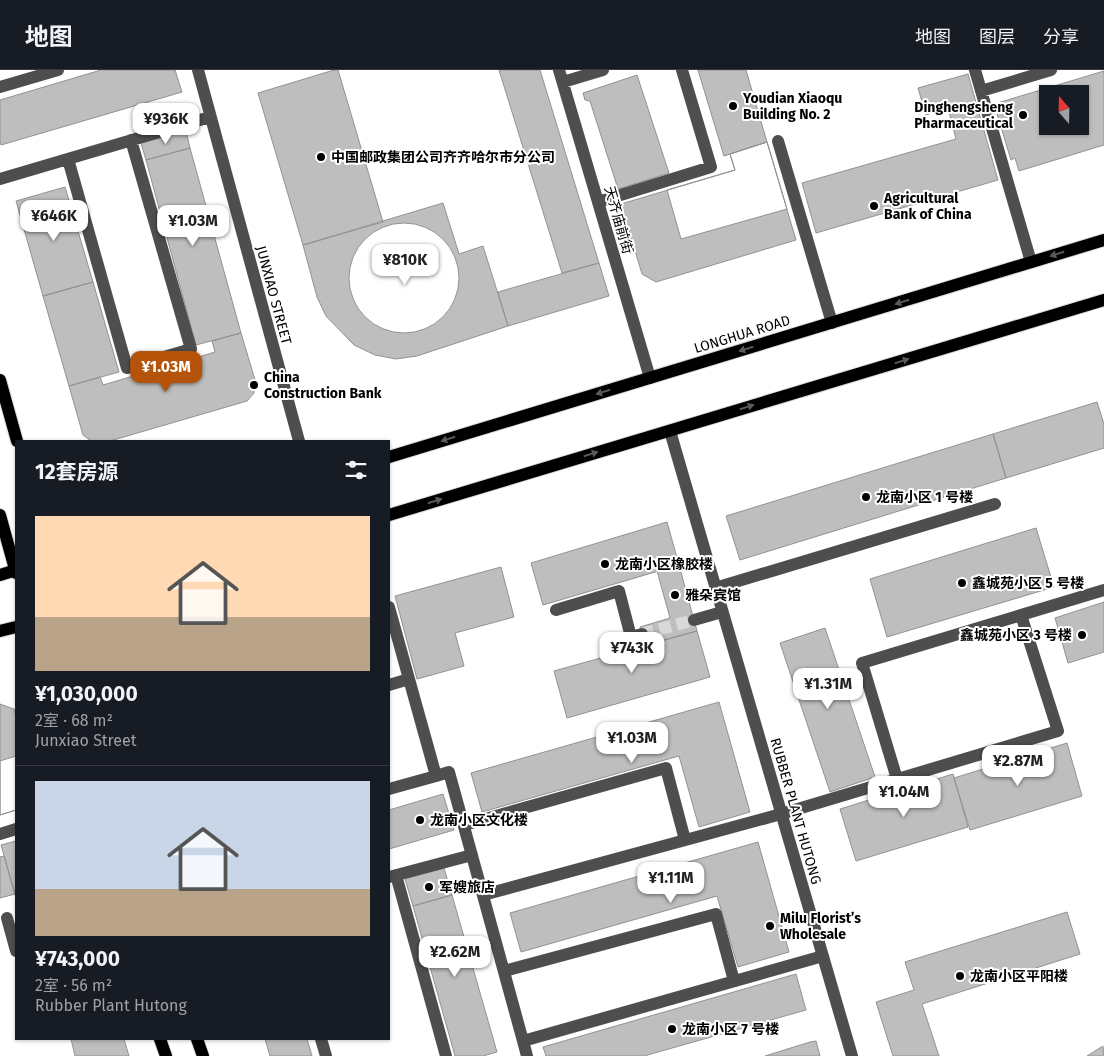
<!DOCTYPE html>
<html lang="zh">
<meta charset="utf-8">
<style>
body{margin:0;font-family:"Fira Sans","Noto Sans SC",sans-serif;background:#242831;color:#f1f3f6;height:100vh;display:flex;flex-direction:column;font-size:19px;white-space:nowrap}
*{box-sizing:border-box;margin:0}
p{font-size:16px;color:#9ea1a6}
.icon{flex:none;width:28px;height:28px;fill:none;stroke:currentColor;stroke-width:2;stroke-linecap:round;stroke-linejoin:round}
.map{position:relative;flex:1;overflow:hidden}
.drawer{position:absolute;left:15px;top:370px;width:375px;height:600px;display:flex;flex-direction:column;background:#171b24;border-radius:0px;box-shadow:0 1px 4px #0004}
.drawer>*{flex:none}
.needle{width:32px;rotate:340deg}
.fabs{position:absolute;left:1039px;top:15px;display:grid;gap:10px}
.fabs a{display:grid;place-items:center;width:50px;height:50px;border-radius:0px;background:#171b24;box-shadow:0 1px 4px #0004;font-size:25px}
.price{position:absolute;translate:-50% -42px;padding:0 11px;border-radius:10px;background:#fff;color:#222;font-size:16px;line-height:32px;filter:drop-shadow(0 1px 2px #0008)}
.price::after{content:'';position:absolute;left:50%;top:30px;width:15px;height:11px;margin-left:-8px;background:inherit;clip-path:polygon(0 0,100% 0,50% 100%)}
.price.current{background:#b45309;color:#fff}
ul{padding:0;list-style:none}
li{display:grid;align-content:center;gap:10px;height:265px;padding:0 20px}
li+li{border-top:1px solid #363941}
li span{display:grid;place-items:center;height:155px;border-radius:0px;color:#555}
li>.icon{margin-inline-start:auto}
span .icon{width:90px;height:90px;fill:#fffc;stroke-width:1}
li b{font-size:21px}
h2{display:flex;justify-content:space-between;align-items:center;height:60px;padding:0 20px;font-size:21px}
header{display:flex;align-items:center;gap:30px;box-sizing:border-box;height:70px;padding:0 25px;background:#171b24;border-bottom:1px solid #363941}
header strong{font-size:24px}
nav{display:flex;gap:28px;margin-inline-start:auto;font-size:18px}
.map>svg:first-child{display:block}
</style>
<header>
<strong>地图</strong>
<nav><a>地图</a><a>图层</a><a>分享</a></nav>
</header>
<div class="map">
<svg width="1104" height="986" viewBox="0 0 1104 986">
<rect width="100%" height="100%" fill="#fff"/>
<path fill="#bebebe" stroke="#929292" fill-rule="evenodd" d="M101,0H175L182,22L1,75L0,70V30Z
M334,0H338L383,152L303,175L258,23Z
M499,0H540L599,193L562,203Z
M698,0H746L767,72L724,86Z
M1104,1V75L1019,101L1015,88L1011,90L994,34ZM1048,24H1080V56H1048Z
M968,4L998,110L816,163L802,113L956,69L948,38L926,45L918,18Z
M637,5L669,103L618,119L590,31L585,30L583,23Z
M186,61L190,78L146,90L141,73Z
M767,72L796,170L656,212L642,204L621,134L735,100L730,84Z
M767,72L787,139L681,169L667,120L735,100L730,84Z
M190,78L241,263L196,275L146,90Z
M65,117L93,212L43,226L16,131Z
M443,133L459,184L483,176L508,256L417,286L396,289L375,285L354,275L326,246L317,227L303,175Z
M349 208a55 55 0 1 1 110 0a55 55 0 1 1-110 0Z
M599,193L609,226L508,256L498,222Z
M93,212L119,302L69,316L43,226Z
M241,263L255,310L254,323L247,331L110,371H91L83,365L69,316L100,307L103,315L215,282L212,271Z
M1097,332L1104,354V378L1006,408L993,364Z
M993,364L1006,408L740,490L726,446Z
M667,452L679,495L543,535L531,493Z
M1036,458L1054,517L887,567L870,509Z
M679,495L697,561L645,575L640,557L670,548L657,501Z
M501,497L514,547L455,563L464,596L417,609L395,526Z
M1104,532V582L1068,593L1055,548Z
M825,558L875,707L830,722L780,573Z
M697,561L710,607L567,648L554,601Z
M719,632L750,742L699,757L679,686L482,742L471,703Z
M0,634L14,639L16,647V740L0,745Z
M1067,673L1082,726L970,760L954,708Z
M16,686V740L0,745V691Z
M953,704L968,757L856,791L840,739Z
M443,724L454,760L389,779V740Z
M16,771V828L1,775Z
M758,772L789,882L738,897L717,826L521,882L510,843Z
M4,786L15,824L0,828V787Z
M444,798L452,825L413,836L405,809Z
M452,825L497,982L483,986H455L413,836Z
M1067,842L1080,884L922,934L939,986H893L876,932L914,920L905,892Z
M796,904L806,940L644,986H546L543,977Z
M71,969H124L129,986H75Z
M265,969H307L312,986H270Z
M816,971L820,986H765L810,972Z
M1103,976L1104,986H1087Z"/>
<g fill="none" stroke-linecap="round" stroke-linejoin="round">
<path stroke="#d9d9d9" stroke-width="12" stroke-dasharray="12 6" stroke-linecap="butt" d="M642,564L694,550"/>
<defs>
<path id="major" d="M0,310L17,371
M389,387L1104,170
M0,445L16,503
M389,445L1104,230
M0,505L16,500
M0,561L16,557
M160,969L166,986
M197,969L203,986"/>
</defs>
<use href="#major" stroke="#dbdbdb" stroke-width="14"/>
<path stroke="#4e4e4e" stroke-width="12" d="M198,0L299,371
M559,0L650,308
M975,0L1031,192
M563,12L603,0
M0,17L58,0
M981,21L1051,0
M778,71L832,253
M68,89L127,298L191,279L131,70
M0,109L210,47
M598,132L711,97L682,0
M670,361L852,986
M715,518L995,434
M389,537L436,706L449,702L523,971
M556,540L619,521L631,567L642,564
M694,550L722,542
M389,615L409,609
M897,709L862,593L1021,545
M389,719L436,706
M464,755L666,698L685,770
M0,764L16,759
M396,805L446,986
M389,807L472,785
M483,825L781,744L1058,661L1021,545L1104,520
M7,848L16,881
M504,901L716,844L734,911
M321,969L326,986
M527,986L523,971L823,886"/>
<use href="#major" stroke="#000" stroke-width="12"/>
</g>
<defs><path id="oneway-solid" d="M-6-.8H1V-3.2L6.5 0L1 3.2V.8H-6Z" transform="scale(1.25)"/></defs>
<g fill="#595959">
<use href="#oneway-solid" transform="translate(1057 184) rotate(163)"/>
<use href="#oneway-solid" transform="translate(902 232) rotate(163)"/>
<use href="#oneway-solid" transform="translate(746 279) rotate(163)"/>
<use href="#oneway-solid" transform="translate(902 291) rotate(-17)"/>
<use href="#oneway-solid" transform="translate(603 322) rotate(163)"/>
<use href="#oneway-solid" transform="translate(747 337) rotate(-17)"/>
<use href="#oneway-solid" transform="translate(448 369) rotate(163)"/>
<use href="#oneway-solid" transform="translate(591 384) rotate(-17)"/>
<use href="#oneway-solid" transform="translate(435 431) rotate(-17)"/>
</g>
<g fill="#000" stroke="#fff" stroke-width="2">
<circle cx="733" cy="36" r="5"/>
<circle cx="1023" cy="45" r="5"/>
<circle cx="321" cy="87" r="5"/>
<circle cx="874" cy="136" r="5"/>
<circle cx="254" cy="315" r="5"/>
<circle cx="866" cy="427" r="5"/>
<circle cx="605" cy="494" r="5"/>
<circle cx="962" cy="513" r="5"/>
<circle cx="675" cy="525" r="5"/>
<circle cx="1082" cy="565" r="5"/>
<circle cx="420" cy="750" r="5"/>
<circle cx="429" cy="817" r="5"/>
<circle cx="770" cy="856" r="5"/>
<circle cx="960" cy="906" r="5"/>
<circle cx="672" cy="959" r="5"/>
</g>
<g text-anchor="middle" stroke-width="4" stroke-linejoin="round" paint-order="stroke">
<g font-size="14" font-weight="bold" fill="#000" stroke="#fff" text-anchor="start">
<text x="743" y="33">Youdian Xiaoqu<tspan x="743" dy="16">Building No. 2</tspan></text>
<text x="1013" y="42" text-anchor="end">Dinghengsheng<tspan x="1013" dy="16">Pharmaceutical</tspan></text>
<text x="331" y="92">中国邮政集团公司齐齐哈尔市分公司</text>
<text x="884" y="133">Agricultural<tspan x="884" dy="16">Bank of China</tspan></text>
<text x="264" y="312">China<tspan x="264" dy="16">Construction Bank</tspan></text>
<text x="876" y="432">龙南小区 1 号楼</text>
<text x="615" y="499">龙南小区橡胶楼</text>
<text x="972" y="518">鑫城苑小区 5 号楼</text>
<text x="685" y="530">雅朵宾馆</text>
<text x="1072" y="570" text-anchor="end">鑫城苑小区 3 号楼</text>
<text x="430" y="755">龙南小区文化楼</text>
<text x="439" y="822">军嫂旅店</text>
<text x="780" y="853">Milu Florist’s<tspan x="780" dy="16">Wholesale</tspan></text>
<text x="970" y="911">龙南小区平阳楼</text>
<text x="682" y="964">龙南小区 7 号楼</text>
</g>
<g font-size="14" fill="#000" stroke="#fff">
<text transform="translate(619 150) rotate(74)" y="5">天齐庙前街</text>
<text transform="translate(274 225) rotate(75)" y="5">JUNXIAO STREET</text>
<text transform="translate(742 264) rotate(-17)" y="5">LONGHUA ROAD</text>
<text transform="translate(796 741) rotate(74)" y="5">RUBBER PLANT HUTONG</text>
</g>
</g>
</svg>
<div class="fabs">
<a><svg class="needle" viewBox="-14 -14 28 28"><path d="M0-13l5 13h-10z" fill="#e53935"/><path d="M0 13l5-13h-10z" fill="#9ea1a6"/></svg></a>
</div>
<b class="price" style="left:166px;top:75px">¥936K</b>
<b class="price" style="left:54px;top:172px">¥646K</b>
<b class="price" style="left:193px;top:177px">¥1.03M</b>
<b class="price" style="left:405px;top:216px">¥810K</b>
<b class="price current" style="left:166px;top:323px">¥1.03M</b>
<b class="price" style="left:632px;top:604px">¥743K</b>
<b class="price" style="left:828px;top:640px">¥1.31M</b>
<b class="price" style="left:632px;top:694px">¥1.03M</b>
<b class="price" style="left:1018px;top:717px">¥2.87M</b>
<b class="price" style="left:904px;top:748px">¥1.04M</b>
<b class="price" style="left:671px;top:834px">¥1.11M</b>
<b class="price" style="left:455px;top:908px">¥2.62M</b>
<section class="drawer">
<h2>12套房源<svg class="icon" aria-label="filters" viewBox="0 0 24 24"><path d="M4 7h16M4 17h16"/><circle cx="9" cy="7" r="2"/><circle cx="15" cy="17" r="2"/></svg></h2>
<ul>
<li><span style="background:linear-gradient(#ffd9b3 65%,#b9a48a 0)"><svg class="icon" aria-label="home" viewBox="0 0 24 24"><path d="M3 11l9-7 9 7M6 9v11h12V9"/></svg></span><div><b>¥1,030,000</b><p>2室 · 68 m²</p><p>Junxiao Street</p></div></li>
<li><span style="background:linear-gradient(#c9d6e8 70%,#b9a48a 0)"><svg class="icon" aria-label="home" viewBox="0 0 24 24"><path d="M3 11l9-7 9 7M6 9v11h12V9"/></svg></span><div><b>¥743,000</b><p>2室 · 56 m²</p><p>Rubber Plant Hutong</p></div></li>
</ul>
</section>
</div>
